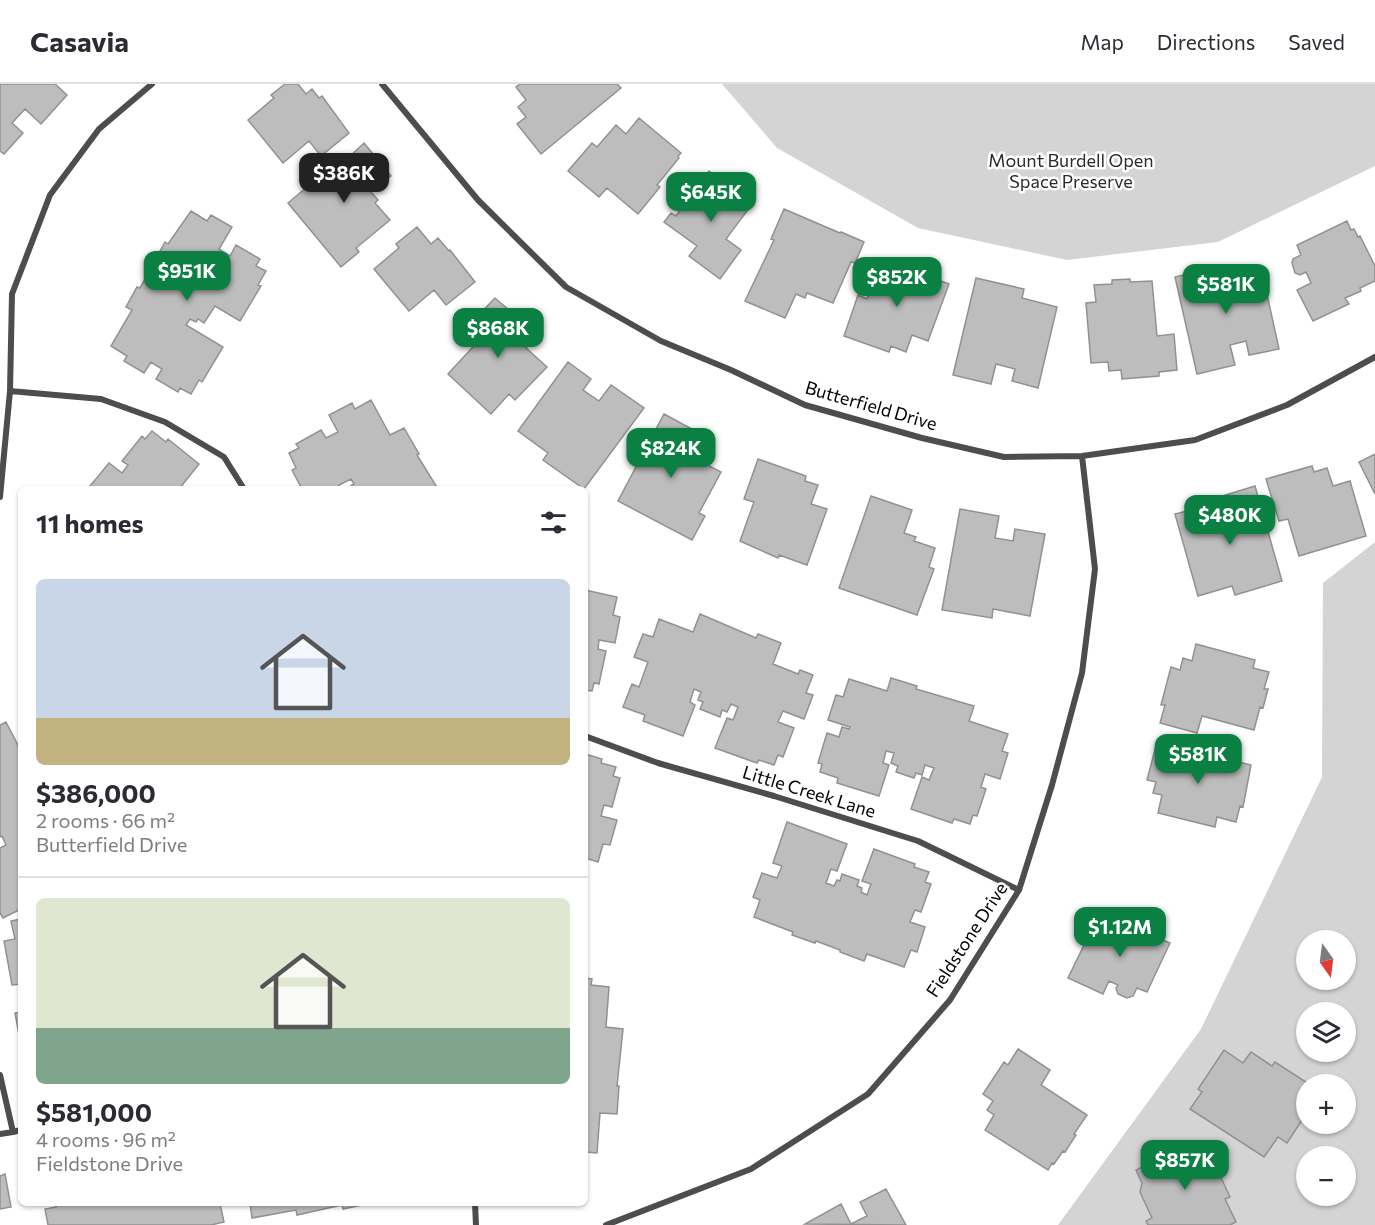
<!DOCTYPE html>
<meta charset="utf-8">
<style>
body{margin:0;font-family:Commissioner,sans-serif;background:#f7f7f7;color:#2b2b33;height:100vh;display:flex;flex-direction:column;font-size:22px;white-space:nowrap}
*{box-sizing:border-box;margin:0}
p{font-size:20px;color:#7c7c81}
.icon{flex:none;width:33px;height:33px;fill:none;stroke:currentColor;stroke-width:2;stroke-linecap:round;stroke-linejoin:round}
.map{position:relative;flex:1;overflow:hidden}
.drawer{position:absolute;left:18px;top:402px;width:570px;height:720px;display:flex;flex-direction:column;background:#fff;border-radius:9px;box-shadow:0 2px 4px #0004}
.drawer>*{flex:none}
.needle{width:39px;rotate:166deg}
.fabs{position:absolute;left:1296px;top:846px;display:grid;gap:12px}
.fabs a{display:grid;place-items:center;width:60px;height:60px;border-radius:50%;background:#fff;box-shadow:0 2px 4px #0004;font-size:30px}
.price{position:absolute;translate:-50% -51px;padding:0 14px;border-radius:12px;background:#0b8043;color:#fff;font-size:20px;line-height:39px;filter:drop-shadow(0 2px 3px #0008)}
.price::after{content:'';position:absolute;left:50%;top:36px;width:18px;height:14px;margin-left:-9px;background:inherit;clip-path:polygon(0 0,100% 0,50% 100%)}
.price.selected{background:#222;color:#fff}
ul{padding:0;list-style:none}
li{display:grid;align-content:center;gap:12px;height:318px;padding:0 18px}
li+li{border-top:2px solid #e1e1e2}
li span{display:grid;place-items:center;height:186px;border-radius:9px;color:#555}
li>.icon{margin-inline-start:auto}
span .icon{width:108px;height:108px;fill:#fffc;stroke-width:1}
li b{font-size:26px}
h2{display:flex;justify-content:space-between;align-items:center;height:72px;padding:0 18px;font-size:26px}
header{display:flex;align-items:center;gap:36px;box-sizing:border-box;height:84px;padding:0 30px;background:#fff;border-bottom:2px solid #e1e1e2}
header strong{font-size:28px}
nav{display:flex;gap:33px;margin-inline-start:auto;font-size:21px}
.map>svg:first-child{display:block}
</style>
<header>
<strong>Casavia</strong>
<nav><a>Map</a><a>Directions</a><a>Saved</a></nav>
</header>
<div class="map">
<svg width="1375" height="1141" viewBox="0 0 1375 1141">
<rect width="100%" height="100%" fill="#fff"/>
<path fill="#d4d4d4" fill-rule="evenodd" d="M722,0H1375V82L1218,158L1067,176L918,144L777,64Z
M1375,458V1141H1058L1201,945L1322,693L1323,499ZM1306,856H1346V896H1306ZM1306,928H1346V968H1306ZM1306,1000H1346V1040H1306ZM1306,1072H1346V1112H1306Z"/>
<path fill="#bdbdbd" stroke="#919191" stroke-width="1.5" d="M0,0H55L67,11L41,40L25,25L12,39L23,49L4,70L0,67Z
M285,0H298L306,10L312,5L319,14L322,12L349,49L321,72L309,57L283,79L248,36L274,14L271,11Z
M520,0H617L621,4L541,70L517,40L526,33L518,23L526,16L516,3Z
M639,34L681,69L678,72L679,74L657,101L660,103L638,130L607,104L599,113L568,87L592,59L597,63L616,41L626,50Z
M364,59L391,92L371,108L378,116L375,119L390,136L356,164L359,168L341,183L288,119L346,70L349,73Z
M709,87L753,119L726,155L741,166L720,195L689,172L697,162L664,138L671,129L676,132Z
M784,125L840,149L841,148L864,158L855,179L851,178L833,219L807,209L805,214L796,210L785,234L745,217L774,156L771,155Z
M191,127L207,137L211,131L232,143L219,165L230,172L236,161L260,175L256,182L266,187L258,201L261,202L240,237L215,222L204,239L198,235L196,238L190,235L186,241L223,263L202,298L199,296L191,310L180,304L178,308L156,295L162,285L151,278L144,289L124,277L127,272L111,262L132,226L126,223L137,203L140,204L165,158L168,160Z
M1347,137L1351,146L1354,145L1358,153L1360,152L1375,182V197L1360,204L1361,207L1345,214L1349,220L1313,237L1297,206L1311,199L1306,188L1300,191L1295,189L1292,179L1293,175L1301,171L1297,161Z
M417,143L431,160L438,154L449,167L450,166L475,198L446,221L434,206L409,227L374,185L399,164L396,160Z
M882,175L949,200L928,257L912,251L906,268L891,262L889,268L844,252L858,211L867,215Z
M1221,182L1224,192L1261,183L1279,265L1249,271L1246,257L1230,261L1235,281L1197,290L1175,193Z
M976,194L1024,205L1022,214L1057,223L1038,304L1012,297L1015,285L996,280L991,300L953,291Z
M1130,195V198L1152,197L1157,252L1174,250L1177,286L1159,288V292L1122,295L1121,286L1109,287L1108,278L1091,279L1086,219L1096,218L1094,201L1112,200V196Z
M495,214L538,251L526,264L547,283L515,316L509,310L491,330L448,290L483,252L470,240Z
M568,278L591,295L583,306L599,317L611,301L644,324L584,405L543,376L548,369L518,347Z
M371,316L390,351L404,344L419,370L417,371L438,405H346L354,400L351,395L339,401L341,405H302L292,386L296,384L289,369L299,364L296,360L321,346L326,354L338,348L329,331L352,319L355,325Z
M664,330L703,351L692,373L721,388L699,429L705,432L692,456L618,417Z
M152,347L166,358L168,355L199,380L179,405H94L90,402L109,379L122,389L128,381L122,377L142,352L145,355Z
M1375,370V410L1359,378Z
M758,375L806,392L805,397L818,401L811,420L827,425L807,481L779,471L778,474L740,457L754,418L744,415Z
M1312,382L1314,388L1327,384L1333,402L1350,397L1366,452L1299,472L1288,435L1279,437L1266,395Z
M1255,402L1282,497L1235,511L1232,502L1198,512L1175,430L1203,423L1207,436L1224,431L1219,413Z
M871,412L912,426L904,449L916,453L914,457L935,464L929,483L934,485L917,531L839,504Z
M960,425L999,432L995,454L1013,457L1015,445L1045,450L1030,532L993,525L992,534L942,526Z
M585,506L617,513L613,531L620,533L615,559L599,556L598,565L606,567L599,600L594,599L592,607L585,606Z
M700,530L756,554L758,550L781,559L773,580L798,590L800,586L813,591L806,609L813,611L804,635L783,627L778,638L794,644L783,673L778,671L774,681L759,676L757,679L715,664L727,634L733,636L738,623L731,620L727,628L722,626L720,633L700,625L703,618L698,616L701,608L694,605L690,618L695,621L683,652L643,637L645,631L623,623L632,600L639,603L648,578L634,573L643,550L653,553L659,535L693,548Z
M1196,560L1255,576L1253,584L1269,588L1264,605H1268L1263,624L1260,623L1254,646L1202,632L1197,649L1160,639L1165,621H1161L1171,583L1180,586L1183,574L1192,577Z
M891,594L917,602L916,605L974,622L969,637L1008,650L1002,667L1008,669L1000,695L985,690L981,703L986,705L977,732L973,731L970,740L954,735L952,739L911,725L922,693L929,696L934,684L925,681L922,691L916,689L914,694L896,688L898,682L891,679L894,669L886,667L883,679L889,681L879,712L837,699L838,694L820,688L822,680L818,679L827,649L839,653L842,643L849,645L850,643L828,636L836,611L843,613L849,595L887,607Z
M6,638L21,667V825L3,834L0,829V764L6,761L2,752L0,753V641Z
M1157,658L1251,681L1243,723L1240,722L1236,738L1217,733L1215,743L1158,729L1162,711L1153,709L1156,698L1147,696Z
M585,670L602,675L601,679L616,683L613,692L620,694L612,723L604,721L601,732L617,736L610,761L603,760L598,778L585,774Z
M787,738L847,760L837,787L831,785L826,799L834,802L837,796L840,797L842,790L859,796L857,802L862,804L861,808L867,811L871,800L862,797L874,765L915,780L914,783L929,788L925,798L931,800L921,828L915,826L910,838L925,843L917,868L911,866L904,883L867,870L864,877L840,868V866L816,857L815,859L792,851L793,848L754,833L760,816L753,813L762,789L777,794L782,782L773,779Z
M1112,827L1160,850L1157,854L1170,859L1147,908L1137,904L1133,912L1127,914L1118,910L1116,904L1118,901L1109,897L1103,910L1068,894L1086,857L1093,860L1100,845L1103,846Z
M21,835V900L12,901L4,857L15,855L11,837Z
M585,894L592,895L591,901L609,903L606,943L623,945L617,1002H619L617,1030L600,1029L597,1069L585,1068Z
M21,928V961L15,929Z
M1018,965L1050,986L1041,1001L1087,1031L1074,1050L1076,1051L1065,1068L1063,1067L1054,1080L1052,1079L1048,1086L985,1046L994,1031L987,1026L993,1017L983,1010L1004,978L1008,981Z
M1224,966L1243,979L1251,968L1272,982L1275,978L1309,1000H1306V1017L1302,1024L1306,1027V1030L1287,1059L1278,1053L1264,1073L1190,1025L1202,1008L1198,1005Z
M1200,1059L1214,1087L1217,1085L1230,1113L1225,1115L1236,1138L1230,1141H1148L1146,1137L1152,1134L1140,1108L1142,1099L1136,1086L1175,1067L1176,1070Z
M5,1090L11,1123L0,1125V1092Z
M886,1105L906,1141L805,1140L841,1120L851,1140L867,1132L860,1118Z
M56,1119H227L220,1120L224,1138L211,1141H48L45,1125L56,1123Z
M250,1119H367V1120L343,1125L342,1121L297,1131L296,1126L252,1134Z"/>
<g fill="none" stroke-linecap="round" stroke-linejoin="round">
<path stroke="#4d4d4d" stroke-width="6" d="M382,0L478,116L566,203L661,257L731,286L805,321L922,354L1004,373L1082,372L1195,356L1287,321L1375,273
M10,307L101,315L165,338L224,373L244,405
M0,413L10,307L12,210L50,111L99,45L152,0
M585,652L658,679L774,712L918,757L1019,806
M0,991L13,1048L21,1046
M0,1050L13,1048
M475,1119L476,1141
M606,1141L751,1085L868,1010L950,916L1019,806L1052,701L1082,589L1095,485L1082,372"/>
</g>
<g text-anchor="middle" stroke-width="5" stroke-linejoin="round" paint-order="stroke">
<g font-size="18" fill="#2b2b2b" stroke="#fff">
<text x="1071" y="83">Mount Burdell Open<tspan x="1071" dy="21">Space Preserve</tspan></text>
</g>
<g font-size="18" fill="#000" stroke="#fff">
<text transform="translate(871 322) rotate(16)" y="6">Butterfield Drive</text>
<text transform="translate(809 708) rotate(17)" y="6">Little Creek Lane</text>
<text transform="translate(967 856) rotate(-57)" y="6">Fieldstone Drive</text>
</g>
</g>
</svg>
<div class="fabs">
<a><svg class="needle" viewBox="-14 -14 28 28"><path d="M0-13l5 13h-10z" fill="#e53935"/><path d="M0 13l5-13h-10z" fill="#7c7c81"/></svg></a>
<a><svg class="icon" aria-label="layers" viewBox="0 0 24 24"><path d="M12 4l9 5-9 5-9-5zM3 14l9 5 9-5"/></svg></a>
<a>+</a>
<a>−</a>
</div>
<b class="price selected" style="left:344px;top:120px">$386K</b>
<b class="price" style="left:711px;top:139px">$645K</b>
<b class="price" style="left:187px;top:218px">$951K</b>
<b class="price" style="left:897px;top:224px">$852K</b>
<b class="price" style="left:1226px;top:231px">$581K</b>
<b class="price" style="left:498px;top:275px">$868K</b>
<b class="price" style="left:671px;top:395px">$824K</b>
<b class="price" style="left:1230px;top:462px">$480K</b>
<b class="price" style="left:1198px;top:701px">$581K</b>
<b class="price" style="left:1120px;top:874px">$1.12M</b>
<b class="price" style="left:1185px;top:1107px">$857K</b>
<section class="drawer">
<h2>11 homes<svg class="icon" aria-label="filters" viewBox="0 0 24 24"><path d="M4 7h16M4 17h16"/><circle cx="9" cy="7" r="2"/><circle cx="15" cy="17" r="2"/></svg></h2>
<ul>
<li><span style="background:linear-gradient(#c9d6e8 75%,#c2b280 0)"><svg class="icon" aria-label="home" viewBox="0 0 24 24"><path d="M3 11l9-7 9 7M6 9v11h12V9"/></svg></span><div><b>$386,000</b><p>2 rooms · 66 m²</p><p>Butterfield Drive</p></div></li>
<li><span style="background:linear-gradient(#dfe7d0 70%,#7fa58c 0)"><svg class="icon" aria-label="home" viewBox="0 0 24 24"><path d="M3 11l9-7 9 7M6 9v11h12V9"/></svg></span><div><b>$581,000</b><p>4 rooms · 96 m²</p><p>Fieldstone Drive</p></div></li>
</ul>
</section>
</div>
